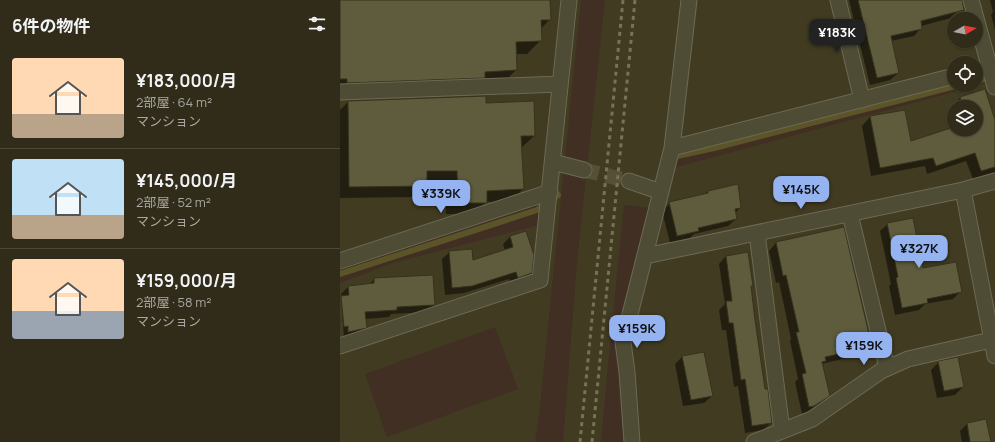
<!DOCTYPE html>
<html lang="ja">
<meta charset="utf-8">
<style>
body{margin:0;font-family:Manrope,"Noto Sans JP",sans-serif;background:#383422;color:#f1f3f6;height:100vh;display:flex;flex-direction:column;font-size:15px;white-space:nowrap}
*{box-sizing:border-box;margin:0}
p{font-size:13px;color:#a8a7a2}
.icon{flex:none;width:22px;height:22px;fill:none;stroke:currentColor;stroke-width:2;stroke-linecap:round;stroke-linejoin:round}
.map{position:relative;flex:1;overflow:hidden}
.sheet{display:flex;flex-direction:column;background:#302c19;width:340px}
.sheet>*{flex:none}
.needle{width:26px;rotate:80deg}
.controls{position:absolute;left:607px;top:12px;display:grid;gap:8px}
.controls a{display:grid;place-items:center;width:36px;height:36px;border-radius:50%;background:#302c19;box-shadow:0 1px 3px #0004,0 0 0 1px #4b4838;font-size:20px}
.price{position:absolute;translate:-50% -34px;padding:0 9px;border-radius:8px;background:#95b2f1;color:#111;font-size:13px;line-height:26px;filter:drop-shadow(0 1px 2px #0008)}
.price::after{content:'';position:absolute;left:50%;top:24px;width:12px;height:9px;margin-left:-6px;background:inherit;clip-path:polygon(0 0,100% 0,50% 100%)}
.price.current{background:#222;color:#fff}
ul{padding:0;list-style:none}
li{display:flex;align-items:center;gap:12px;height:100px;padding:0 12px}
li+li{border-top:1px solid #4b4838}
li span{display:grid;place-items:center;flex:none;width:112px;height:80px;border-radius:4px;color:#555}
li>.icon{margin-inline-start:auto}
span .icon{width:48px;height:48px;fill:#fffc;stroke-width:1}
li b{font-size:17px}
h2{display:flex;justify-content:space-between;align-items:center;height:48px;padding:0 12px;font-size:17px}
main{display:flex;flex:1;min-height:0}
.map>svg:first-child{display:block}
</style>
<main>
<section class="sheet">
<h2>6件の物件<svg class="icon" aria-label="filters" viewBox="0 0 24 24"><path d="M4 7h16M4 17h16"/><circle cx="9" cy="7" r="2"/><circle cx="15" cy="17" r="2"/></svg></h2>
<ul>
<li><span style="background:linear-gradient(#ffd9b3 70%,#b9a48a 0)"><svg class="icon" aria-label="home" viewBox="0 0 24 24"><path d="M3 11l9-7 9 7M6 9v11h12V9"/></svg></span><div><b>¥183,000/月</b><p>2部屋 · 64 m²</p><p>マンション</p></div></li>
<li><span style="background:linear-gradient(#bfe0f5 70%,#b9a48a 0)"><svg class="icon" aria-label="home" viewBox="0 0 24 24"><path d="M3 11l9-7 9 7M6 9v11h12V9"/></svg></span><div><b>¥145,000/月</b><p>2部屋 · 52 m²</p><p>マンション</p></div></li>
<li><span style="background:linear-gradient(#ffd9b3 65%,#9aa5b1 0)"><svg class="icon" aria-label="home" viewBox="0 0 24 24"><path d="M3 11l9-7 9 7M6 9v11h12V9"/></svg></span><div><b>¥159,000/月</b><p>2部屋 · 58 m²</p><p>マンション</p></div></li>
</ul>
</section>
<div class="map">
<svg width="655" height="442" viewBox="0 0 655 442">
<rect width="100%" height="100%" fill="#403b21"/>
<path fill="#412f23" d="M241,0H265L237,262L223,442H195L199,416Z
M655,71V81L333,168L336,147L614,81V85H636V75Z
M201,199L199,225L53,263L0,283V261Z
M284,205L317,209L283,340L291,442H261L268,365Z
M155,327L178,389L47,437L25,374Z"/>
<path fill="#0007" d="M0,0H209L210,19L200,30V41L187,54H175L176,70L163,83L0,95Z
M509,0H616L618,11L611,18L581,26V28L574,36L551,41L558,73L550,80L530,85Z
M650,0H655V30L651,15L653,12Z
M644,90L655,134V172L633,179L626,161L587,174L585,166L531,176L522,126L530,117L570,143L614,128L636,129V107H614V114L612,107L620,98Z
M8,102L145,104L194,136L181,148L183,189L171,201L146,202L134,214H106L105,183H86V185L74,197L0,198V110Z
M368,191L400,208L395,213L396,219L388,226L354,234L350,238L330,243L322,211L330,203L364,195Z
M548,224L582,269L621,291L613,299L585,304L579,310L555,315L549,286L551,284L540,231Z
M170,237L191,273L183,280L171,285L169,279L124,293L105,295L102,259L110,252L132,261L165,251L163,244Z
M436,243L531,347L524,354L481,364L489,395L481,403L466,413L462,414L455,382L458,379L450,341L451,339L439,282L436,283L429,251Z
M407,253L412,286L410,288L424,391L431,423L423,430L405,433L398,386L394,387L386,330H382L379,310L385,304L379,264L386,256Z
M34,279L94,305L87,312L51,314L49,317L25,319L26,327L18,335L4,339L1,294L8,287L29,285Z
M342,357L372,396L364,403L343,406L335,364Z
M599,362L623,387L615,395L597,398L591,370Z
M627,424L650,442H622L620,431Z"/>
<g fill="none" stroke-linecap="round" stroke-linejoin="round">
<path stroke="#5c5429" stroke-width="6" d="M636,81L652,77
M337,156L374,148L619,85
M0,274L197,210L218,195"/>
</g>
<path fill="#5f5b3d" stroke="#36331d" d="M0,0H210L211,20H201L202,41L176,42L177,70L145,72V78L7,83V79H0Z
M518,0H622L624,10L581,21L582,29L551,36L559,73L537,78Z
M645,89L655,120V167L641,171L635,153L596,166L593,158L540,168L530,116L565,110L571,141L614,127V129H636V107H623L620,97Z
M146,96V103L194,101L195,136H181L184,189L147,191V203H118L117,171H87V186L9,187L8,101Z
M398,184L401,208L395,209L397,219L358,228L359,231L337,236L329,202L368,193V191Z
M573,218L583,268L616,262L622,292L587,299L588,303L562,308L556,278L558,277L547,223Z
M504,227L532,347L485,357L486,361L482,362L490,396L474,406L469,407L462,374L466,373L456,332H459L446,275L443,276L436,242Z
M186,231L194,255L192,273L178,278L176,272L132,286L112,288L109,251L132,249L133,260L173,247L170,236Z
M408,252L413,286H411L415,320L425,389H428L432,423L412,426L405,379L401,380L393,323H389L386,301H392L386,256Z
M93,275L95,305L57,307V310L25,312L27,328L8,332V326L4,327L1,296L9,295L8,286L34,283V278Z
M364,352L373,396L351,400L342,356Z
M618,357L624,387L604,391L598,361Z
M646,419L651,442H630L627,423Z"/>
<g fill="none" stroke-linecap="round" stroke-linejoin="round">
<path stroke="#555037" stroke-width="15" stroke-dasharray="15 8" stroke-linecap="butt" d="M244,170L289,181"/>
<defs>
<path id="street" d="M498,0L522,100
M631,0L655,87
M0,92L220,84
M332,148L614,76
M213,162L244,170
M289,181L321,192
M623,190L655,356
M510,214L547,368
M417,233L442,431
M305,256L623,190L655,181
M0,261L210,192
M0,346L200,280L229,0
M292,442L287,372L283,342L332,148L349,0
M414,442L472,419L541,371L568,359L651,340"/>
</defs>
<use href="#street" stroke="#6d6a54" stroke-width="17"/>
<use href="#street" stroke="#4f4c36" stroke-width="15"/>
<path stroke="#777357" stroke-width="3" stroke-dasharray="4 4" stroke-linecap="butt" d="M240,442L283,0
M252,442L295,0"/>
</g>
</svg>
<div class="controls">
<a><svg class="needle" viewBox="-14 -14 28 28"><path d="M0-13l5 13h-10z" fill="#e53935"/><path d="M0 13l5-13h-10z" fill="#a8a7a2"/></svg></a>
<a><svg class="icon" aria-label="locate" viewBox="0 0 24 24"><circle cx="12" cy="12" r="6"/><path d="M12 2v4M12 18v4M2 12h4M18 12h4"/></svg></a>
<a><svg class="icon" aria-label="layers" viewBox="0 0 24 24"><path d="M12 4l9 5-9 5-9-5zM3 14l9 5 9-5"/></svg></a>
</div>
<b class="price current" style="left:497px;top:53px">¥183K</b>
<b class="price" style="left:461px;top:210px">¥145K</b>
<b class="price" style="left:101px;top:214px">¥339K</b>
<b class="price" style="left:579px;top:269px">¥327K</b>
<b class="price" style="left:297px;top:349px">¥159K</b>
<b class="price" style="left:524px;top:366px">¥159K</b>
</div>
</main>
